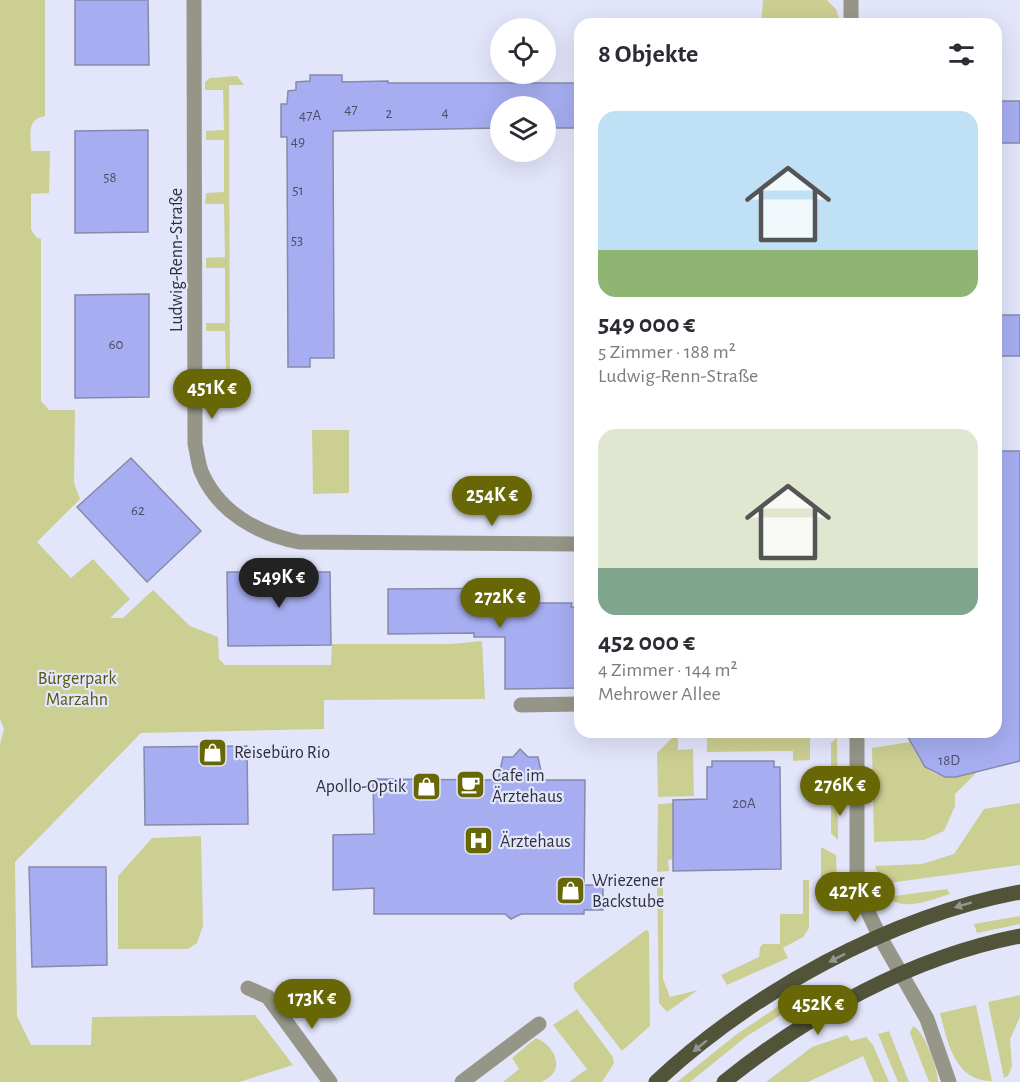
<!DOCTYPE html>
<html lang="de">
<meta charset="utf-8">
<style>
body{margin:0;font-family:"Alegreya Sans",sans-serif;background:#f7f7f7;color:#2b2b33;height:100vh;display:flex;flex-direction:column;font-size:22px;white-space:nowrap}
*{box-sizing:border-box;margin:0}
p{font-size:20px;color:#7c7c81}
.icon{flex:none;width:33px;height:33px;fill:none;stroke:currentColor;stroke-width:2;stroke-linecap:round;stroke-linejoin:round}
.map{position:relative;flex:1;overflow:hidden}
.sheet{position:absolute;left:574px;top:18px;width:428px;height:720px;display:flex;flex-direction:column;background:#fff;border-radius:18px;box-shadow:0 6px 24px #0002}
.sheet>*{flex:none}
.tools{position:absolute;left:490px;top:18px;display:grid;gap:12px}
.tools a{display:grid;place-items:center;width:66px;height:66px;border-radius:50%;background:#fff;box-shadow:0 6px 24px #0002;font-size:30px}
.price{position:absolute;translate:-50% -51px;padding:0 14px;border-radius:21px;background:#676805;color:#fff;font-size:20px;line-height:39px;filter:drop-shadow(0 2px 3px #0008)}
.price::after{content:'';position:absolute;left:50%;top:36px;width:18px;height:14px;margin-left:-9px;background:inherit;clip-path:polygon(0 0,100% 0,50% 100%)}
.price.current{background:#222;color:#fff}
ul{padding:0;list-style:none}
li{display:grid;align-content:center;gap:12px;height:318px;padding:0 24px}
li span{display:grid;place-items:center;height:186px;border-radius:18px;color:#555}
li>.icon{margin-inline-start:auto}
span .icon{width:108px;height:108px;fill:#fffc;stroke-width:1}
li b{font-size:26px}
h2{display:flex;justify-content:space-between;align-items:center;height:72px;padding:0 24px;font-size:26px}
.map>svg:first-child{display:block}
</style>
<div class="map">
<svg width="1020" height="1082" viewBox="0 0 1020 1082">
<rect width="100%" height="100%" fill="#e3e6fb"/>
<path fill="#cccf92" d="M0,0H45V116C26,119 31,136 31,151H50L49,193L31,194V229L36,237L41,239V401L49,410H75L74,483L80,499L37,542L71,578L93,559L130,599L110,618H123L153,590L190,626L218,637L219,659L225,665H331L332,644H451L482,641L485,699L324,700V729L141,733L15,862L17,1016L31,1045H91L92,1017L255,1015L293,1065L239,1082H0V744L4,729L0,719Z
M763,0H827L836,9L841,24H761Z
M237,76L244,85H229L230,376H244V379L237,386L209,384L206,377H226L225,331H206V323H225V268H206V258L225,257L224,204H205L206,193L224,192V140H206V131L224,130L223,90H205V82L210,78Z
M312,430H349V493L313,494Z
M707,732H810V760L793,761V751L707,752Z
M674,736H678V750L693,749L694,796L658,797L657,753Z
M837,738L838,840L831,833V743Z
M910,742C928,780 940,781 979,770L955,794V806L944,831L924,840L874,842L872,748Z
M673,803V859L668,860L669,871L657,872L658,804Z
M1020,803V865L882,884L875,866L922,864L954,854L984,809Z
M201,836L203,926L197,943L188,949H118V876L152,838Z
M821,847L836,855L837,890L821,897Z
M657,877H663V979L670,997L698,990L667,1012L659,1003Z
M803,880H809V928L803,937L783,948L788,958L727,985L721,975L759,957L760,947L763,944H780V914H803Z
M947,889L950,894C930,900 904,912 887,897Z
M1020,916V924L977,933L974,924Z
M646,930L649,932L650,1026L622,1051L574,989V983Z
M806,988L811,996L747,1036L690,1082H677L737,1034Z
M1020,995V1017L1010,1039L1012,1066L1008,1076L1004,1078L988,1002Z
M976,1005L992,1081C955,1082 947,1041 940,1013Z
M577,1009L613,1057L614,1063L602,1082H569L587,1069L553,1025Z
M913,1026C924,1030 938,1069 938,1082H929L910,1033Z
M889,1031L909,1082H898L878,1034Z
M847,1035L851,1041L866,1037L873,1045L889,1082H874L863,1056L808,1082H766L812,1047Z
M536,1038C556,1046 567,1072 541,1082C531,1082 514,1082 503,1082L519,1069L512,1058Z"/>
<path fill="#a6aef1" stroke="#868aa9" stroke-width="1.5" d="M75,0H148L149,65H75Z
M310,75H342V82L388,81V83H580V128H546V106H501V128L333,131L334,358H310V367H288L287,137H281V104H287L288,91L296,90V82L310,81Z
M996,101H1020V143H996Z
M148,130V232L75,233V131Z
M149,294V397L75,398V295Z
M996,315H1020V356H996Z
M996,451H1020V761L956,777H945L925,767L905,732H996Z
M131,458L201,531L147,582L77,507Z
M227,572H330L331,645L228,646Z
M535,588V603H572L571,607H580V688L505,689V637H474V633L388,634V589Z
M247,746L248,824L145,825L144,747Z
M520,749L528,757H538L543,780H585L584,885H603V910H584V914H521L511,919L505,914H374V888L333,890V835L374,834L373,779L498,780L503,757H513Z
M712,761H774V767H780L781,869L673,871V800L707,799V767H712Z
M29,867H106L107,965L32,967Z"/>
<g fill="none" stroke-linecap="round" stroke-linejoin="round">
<path stroke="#959687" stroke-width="15" d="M194,0L195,444C197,452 198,463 201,471C218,512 258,534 299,542L580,544
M851,24V0
M521,705L580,704
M857,732V889L880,937L927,1019L949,1082
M248,988L268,997L330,1082
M462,1082L539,1024"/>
<path stroke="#52543a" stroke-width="15" d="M656,1082C752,992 891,916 1020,892
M724,1082C809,1014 912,957 1020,936"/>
</g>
<defs><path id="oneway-solid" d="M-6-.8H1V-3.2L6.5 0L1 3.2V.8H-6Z" transform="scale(1.5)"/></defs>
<g fill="#939691">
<use href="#oneway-solid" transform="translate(963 905) rotate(164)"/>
<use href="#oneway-solid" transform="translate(837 958) rotate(153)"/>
<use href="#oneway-solid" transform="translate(700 1046) rotate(141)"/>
</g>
<defs>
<symbol id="shop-square" viewBox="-11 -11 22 22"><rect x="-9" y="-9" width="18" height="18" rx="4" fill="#676805" stroke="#e3e6fb"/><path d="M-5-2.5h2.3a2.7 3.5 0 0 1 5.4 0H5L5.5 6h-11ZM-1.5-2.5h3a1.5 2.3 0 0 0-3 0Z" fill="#fff"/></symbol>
<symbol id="cafe-square" viewBox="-11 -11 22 22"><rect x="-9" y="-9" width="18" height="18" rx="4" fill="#676805" stroke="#e3e6fb"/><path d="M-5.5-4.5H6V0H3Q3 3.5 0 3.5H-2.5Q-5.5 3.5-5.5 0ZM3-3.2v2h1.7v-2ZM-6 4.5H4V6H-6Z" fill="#fff"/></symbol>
<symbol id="hospital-square" viewBox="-11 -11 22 22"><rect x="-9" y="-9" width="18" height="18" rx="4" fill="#676805" stroke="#e3e6fb"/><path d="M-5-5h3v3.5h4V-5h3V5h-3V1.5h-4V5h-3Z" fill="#fff"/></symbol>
</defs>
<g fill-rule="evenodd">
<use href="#shop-square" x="196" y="736" width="33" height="33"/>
<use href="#cafe-square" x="454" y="768" width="33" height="33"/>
<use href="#shop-square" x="410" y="770" width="33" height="33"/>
<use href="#hospital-square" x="462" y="824" width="33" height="33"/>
<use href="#shop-square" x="554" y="874" width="33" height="33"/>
</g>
<g text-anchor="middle" stroke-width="4.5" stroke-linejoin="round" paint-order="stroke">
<g font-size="15" fill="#4b4f69">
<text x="351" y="114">47</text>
<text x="445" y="117">4</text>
<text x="389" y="118">2</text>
<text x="310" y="120">47A</text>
<text x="298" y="146">49</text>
<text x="110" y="182">58</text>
<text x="298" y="195">51</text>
<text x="297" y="245">53</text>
<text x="116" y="349">60</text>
<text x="138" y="515">62</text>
<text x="949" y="765">18D</text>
<text x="744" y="808">20A</text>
</g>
<g font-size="18" fill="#2d2f3c" stroke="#e3e6fb">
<text transform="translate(176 260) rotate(-90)" y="6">Ludwig-Renn-Straße</text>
</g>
<g font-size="18" fill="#57580f" stroke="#e3e6fb">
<text x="77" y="684">Bürgerpark<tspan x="77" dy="21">Marzahn</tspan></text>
</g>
<g font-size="18" fill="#2d2f3c" stroke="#e3e6fb" text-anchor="start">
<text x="234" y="758">Reisebüro Rio</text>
<text x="492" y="781">Cafe im<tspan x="492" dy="21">Ärztehaus</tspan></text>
<text x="406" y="792" text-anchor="end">Apollo-Optik</text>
<text x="500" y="847">Ärztehaus</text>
<text x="592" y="886">Wriezener<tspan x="592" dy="21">Backstube</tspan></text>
</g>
</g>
</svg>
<div class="tools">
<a><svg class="icon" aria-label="locate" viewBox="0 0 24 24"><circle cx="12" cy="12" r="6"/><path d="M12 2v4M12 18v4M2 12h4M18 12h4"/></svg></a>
<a><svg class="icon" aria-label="layers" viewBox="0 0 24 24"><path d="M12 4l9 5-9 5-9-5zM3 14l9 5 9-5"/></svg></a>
</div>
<b class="price" style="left:212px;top:420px">451K €</b>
<b class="price" style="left:492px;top:527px">254K €</b>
<b class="price current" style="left:279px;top:609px">549K €</b>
<b class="price" style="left:500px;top:629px">272K €</b>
<b class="price" style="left:840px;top:817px">276K €</b>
<b class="price" style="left:855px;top:923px">427K €</b>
<b class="price" style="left:312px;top:1030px">173K €</b>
<b class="price" style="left:818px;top:1036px">452K €</b>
<section class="sheet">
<h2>8 Objekte<svg class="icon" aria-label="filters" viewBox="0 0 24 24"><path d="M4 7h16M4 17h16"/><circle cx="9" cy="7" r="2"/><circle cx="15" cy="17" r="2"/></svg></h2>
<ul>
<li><span style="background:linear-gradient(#bfe0f5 75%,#8fb573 0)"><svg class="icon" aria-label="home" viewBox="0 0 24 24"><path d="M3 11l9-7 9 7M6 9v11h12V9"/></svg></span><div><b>549 000 €</b><p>5 Zimmer · 188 m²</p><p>Ludwig-Renn-Straße</p></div></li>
<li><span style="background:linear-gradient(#dfe7d0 75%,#7fa58c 0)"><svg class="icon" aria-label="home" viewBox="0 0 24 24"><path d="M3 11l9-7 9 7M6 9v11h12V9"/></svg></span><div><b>452 000 €</b><p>4 Zimmer · 144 m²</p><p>Mehrower Allee</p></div></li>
</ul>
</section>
</div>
